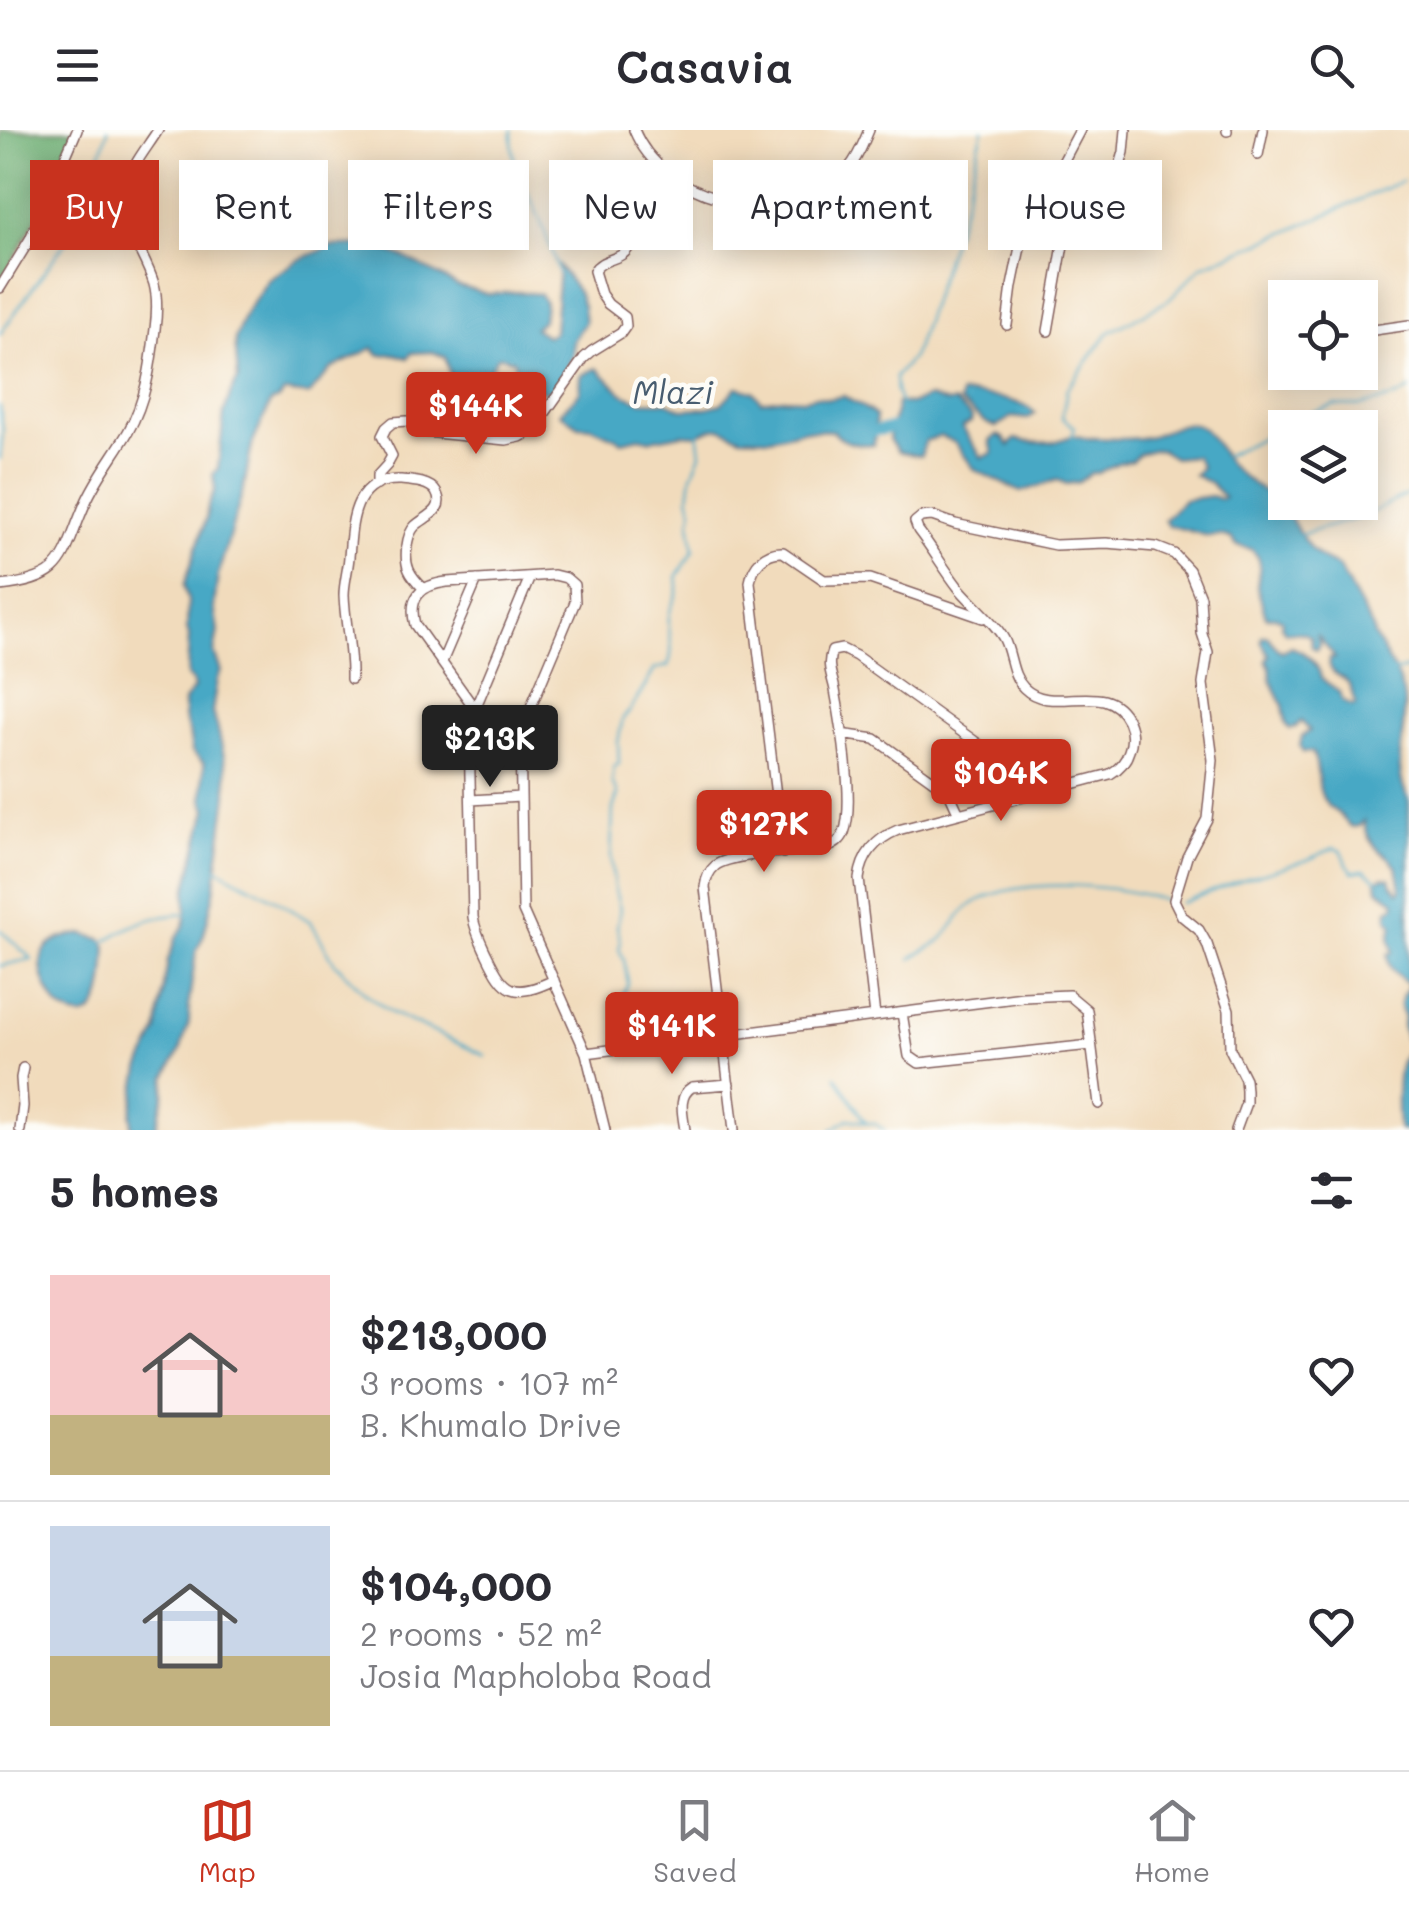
<!DOCTYPE html>
<meta charset="utf-8">
<style>
body{margin:0;font-family:Mali,sans-serif;background:#f7f7f7;color:#2b2b33;height:100vh;display:flex;flex-direction:column;font-size:38px;white-space:nowrap}
*{box-sizing:border-box;margin:0}
p{font-size:32px;color:#7c7c81}
.icon{flex:none;width:55px;height:55px;fill:none;stroke:currentColor;stroke-width:2;stroke-linecap:round;stroke-linejoin:round}
.map{position:relative;height:1000px;overflow:hidden}
.sheet{display:flex;flex-direction:column;background:#fff;flex:1}
.sheet>*{flex:none}
.banner{position:absolute;left:30px;top:30px;width:1350px;height:90px;display:flex;gap:20px}
.fabs{position:absolute;left:1268px;top:150px;display:grid;gap:20px}
.fabs a{display:grid;place-items:center;width:110px;height:110px;border-radius:0px;background:#fff;box-shadow:0 5px 25px #0003;font-size:50px}
.price{position:absolute;translate:-50% -85px;padding:0 22px;border-radius:10px;background:#c8321e;color:#fff;font-size:32px;line-height:65px;filter:drop-shadow(0 2px 5px #0008)}
.price::after{content:'';position:absolute;left:50%;top:60px;width:30px;height:22px;margin-left:-15px;background:inherit;clip-path:polygon(0 0,100% 0,50% 100%)}
.price.active{background:#222;color:#fff}
ul{padding:0;list-style:none}
li{display:flex;align-items:center;gap:30px;height:250px;padding:0 50px}
li+li{border-top:2px solid #e1e1e2}
li span{display:grid;place-items:center;flex:none;width:280px;height:200px;border-radius:0px;color:#555}
li>.icon{margin-inline-start:auto}
span .icon{width:120px;height:120px;fill:#fffc;stroke-width:1}
li b{font-size:42px}
h2{display:flex;justify-content:space-between;align-items:center;height:120px;padding:0 50px;font-size:42px}
.tag{padding:0 35px;border-radius:0px;background:#fff;box-shadow:0 5px 25px #0003;font-size:35px;line-height:90px}
.tag.active{background:#c8321e;color:#fff}
header{display:flex;justify-content:space-between;align-items:center;height:130px;padding:0 50px;background:#fff;font-size:45px;font-weight:600}
.dock{display:flex;justify-content:space-around;align-items:center;height:140px;border-top:2px solid #e1e1e2;background:#fff;font-size:28px;color:#7c7c81}
.dock a{display:grid;justify-items:center;gap:5px}
.dock .active{color:#c8321e}
.map>svg:first-child{display:block}
</style>
<header><svg class="icon" aria-label="menu" viewBox="0 0 24 24"><path d="M4 6h16M4 12h16M4 18h16"/></svg>Casavia<svg class="icon" aria-label="search" viewBox="0 0 24 24"><circle cx="10" cy="10" r="6"/><path d="M15 15l6 6"/></svg></header>
<div class="map">
<svg width="1409" height="1000" viewBox="0 0 1409 1000">
<rect width="100%" height="100%" fill="#fdfcf7"/>
<filter id="ink" filterUnits="userSpaceOnUse"><feTurbulence type="fractalNoise" baseFrequency=".01" numOctaves="2"/><feDisplacementMap in="SourceGraphic" scale="20" xChannelSelector="R" yChannelSelector="G"/><feConvolveMatrix kernelMatrix="1 2 1 2 8 2 1 2 1" color-interpolation-filters="sRGB"/></filter>
<filter id="wash" filterUnits="userSpaceOnUse"><feTurbulence type="fractalNoise" baseFrequency=".0048" numOctaves="4" result="noise"/><feDisplacementMap in="SourceGraphic" scale="40" xChannelSelector="R" yChannelSelector="G"/><feGaussianBlur stdDeviation="2.25" result="paint"/><feColorMatrix in="noise" values="0 0 0 0 0 0 0 0 0 0 0 0 0 0 0 0 0 1.4 0 .05"/><feComposite in="paint" operator="in"/></filter>
<g filter="url(#wash)">
<rect width="100%" height="100%" fill="#f1dbbc"/>
<path fill="#69ac70" stroke="#5a664e" stroke-width="2.5" d="M0,0H76L49,65L0,155Z"/>
<path fill="#46a8c5" stroke="#486478" stroke-width="2.5" d="M372,115L406,128L458,156L488,164L518,162L540,164L545,173L543,190L534,198L546,206L554,202L559,136L578,162L583,176L585,192L573,211V225L556,260L543,262L516,241L514,230L501,226L497,227L490,240L464,250L450,246L445,227L433,222L412,223L408,228L395,224L380,225L373,218L331,239L309,265L284,262L279,269L271,272L252,315L244,357L218,445L214,476L218,501L214,523L221,541L217,549L212,583L217,595L227,640V665L214,763L204,804L196,822L189,871V892L180,921L166,947L164,967L155,1000H132L131,985L140,939L157,902L168,830L176,808L184,796L186,787V761L207,679L203,669L204,633L192,622L189,602L184,588V571L194,558L192,551L187,546L189,506L187,499L188,471L184,456L206,389L208,376L215,359L213,344L218,338L224,283L231,262L238,249L235,209L245,184L268,150L296,131L331,116Z
M597,238L623,264L640,271L667,272L682,279L706,278L721,274L737,257L753,261L761,271L782,268L804,269L816,266L828,269L844,266C854,274 866,277 876,286L874,315C856,313 845,316 834,301L804,300L770,308L741,307L721,298L711,299L695,305L682,304L651,310L640,307L622,311L592,297L579,296L560,283L580,262L581,245Z
M961,264C982,264 1020,269 1035,283L1027,289L1012,287L996,297L988,294L960,272Z
M929,267L948,273L955,272L972,287L971,292L962,297L982,328L993,323L990,311L997,305L1004,308L1009,316L1015,309C1027,312 1040,314 1053,312C1060,311 1068,306 1075,306C1080,306 1085,309 1090,308C1110,308 1130,311 1151,306C1166,302 1185,287 1202,298C1213,305 1220,323 1229,334C1243,350 1262,358 1277,372C1302,395 1301,424 1338,436L1373,499L1374,506C1385,524 1402,549 1404,570C1407,605 1390,636 1409,670V1000H1399C1396,986 1396,946 1401,932C1403,927 1406,923 1408,917L1402,895L1404,887C1396,875 1401,868 1408,856C1398,843 1389,844 1388,824L1393,822L1390,807L1393,794L1388,788V780L1395,775V771L1378,759L1377,751L1382,747L1390,748L1392,755L1399,762L1401,760C1400,753 1399,743 1396,736C1391,728 1385,725 1379,720C1370,713 1365,701 1364,691L1359,696L1352,697C1347,694 1345,690 1341,686C1338,682 1332,680 1328,676C1314,660 1321,638 1312,622H1303L1300,616L1302,606L1310,601L1301,591L1296,597L1290,599L1286,594L1283,575L1271,550L1270,537L1266,530L1269,525L1261,511L1262,506H1268L1278,519L1282,521L1291,517C1305,522 1319,533 1321,548L1339,562L1343,571L1352,576L1356,574C1353,568 1351,556 1347,552C1338,542 1330,547 1329,529L1335,528L1317,504L1320,515L1317,520L1312,517L1311,507L1304,503L1285,502L1281,496L1282,490L1276,487H1266L1257,457L1260,434L1258,427L1251,419L1236,415L1231,408L1220,405L1208,406L1168,395L1164,390L1184,370L1211,366L1221,369L1224,367L1210,353L1194,345L1201,337L1195,326L1174,328L1161,320H1152L1139,324L1132,330L1118,333L1098,343H1091L1079,352L1067,354L1057,350L1021,362L975,340L955,313L941,306L925,311L921,326L898,322L889,309L897,273L910,274Z
M83,804L102,809L107,816C105,848 105,911 57,876C33,838 32,808 83,804Z"/>
<g fill="none" stroke-linecap="round" stroke-linejoin="round">
<path stroke="#46a8c5" stroke-width="2.5" d="M512,0C511,36 520,45 534,76C544,98 552,121 559,144
M0,204L79,93L108,0
M901,274L896,262L895,247L911,229L916,219L964,74L983,0
M0,276L3,301L0,329
M1071,310L1075,297L1062,288L1067,259L1108,203L1169,170L1202,136L1287,102L1402,51
M1225,326L1313,282L1335,275L1360,276L1397,267L1409,260
M1299,405L1362,387L1409,364
M1391,543L1409,538
M214,737L273,768L311,792L334,832L367,865L392,883L486,926
M1181,773L1238,751L1307,730L1334,718L1342,721L1347,734L1353,742L1364,740L1378,750
M0,800L32,829
M104,812C133,793 155,785 189,784
M911,829C919,822 929,819 937,813C952,802 957,783 974,773C1024,745 1117,755 1171,772
M0,836L31,829
M628,881L623,865L628,853L624,830L619,819L621,812L617,797L620,779L614,757L611,727L613,678L618,664L612,652L614,637L619,634L618,612L623,588L630,581L655,539L668,536C676,518 667,505 669,487C671,469 681,469 677,447L694,420L690,392L693,379L689,367L692,345L701,324L698,301
M836,946L865,991
M832,1000L848,989L875,994L885,1000"/>
<path stroke="#46a8c5" stroke-width="11" d="M864,297L874,301L904,296"/>
</g>
</g>
<g filter="url(#ink)">
<g fill="none" stroke-linecap="round" stroke-linejoin="round">
<defs>
<path id="minor" d="M634,0C662,68 767,95 829,56C850,44 860,22 869,0
M1227,1V0
M1258,25L1263,0
M1045,66L1063,83L1067,92L1048,201
M1111,67L1124,22L1126,0
M0,158L30,109L77,0
M1007,195L1012,156L1025,93L1045,66L1080,0
M1360,202L1409,195
M1284,215H1285
M377,355V346L387,335L392,326L382,306L386,298L393,292L407,291L425,302L506,310L520,307L533,300L584,228L592,221L621,203L626,196L625,187L608,174L601,164L594,141C603,126 624,132 630,114C642,85 624,58 654,34
M530,447L475,579L469,601L473,787C475,801 481,812 487,825C505,863 514,869 554,850
M0,456C67,449 61,429 85,374C96,348 114,326 128,302C146,270 151,235 155,199C157,184 158,169 154,154C143,118 116,94 128,53C133,33 147,18 158,0
M442,532L477,450
M351,549C352,521 345,493 344,465C344,453 348,440 349,427C352,392 352,348 401,350C412,351 430,352 436,362C447,381 424,387 415,396C406,405 404,429 409,440C412,447 418,453 423,458
M475,579L415,495C408,468 420,455 447,452L554,445L566,448L574,455L575,472L520,603L523,781L586,923L605,1000
M841,604L875,609L949,662L959,684
M471,670L520,667
M783,723L750,452C753,435 765,421 783,422L824,450L870,449L983,488
M902,883L909,926L919,933L1091,915
M875,886L859,749C862,725 876,709 898,700L1110,644C1119,639 1126,631 1129,621C1133,611 1132,600 1128,591C1107,546 1053,587 1024,558C1011,545 1012,525 1004,509C996,493 970,472 958,457C944,439 932,418 918,400L915,392L921,387L932,386L955,394L1055,415L1106,413L1156,417L1174,424L1189,440L1200,467L1202,503L1208,522L1203,554L1213,630L1207,689L1187,727L1174,770L1182,786L1199,800L1207,814L1229,880L1230,919L1245,949L1246,961V973L1236,1000
M586,923L1023,867L1069,865L1087,880L1099,974
M20,1000L23,976L21,948L23,938
M685,1000C683,985 677,966 692,957L729,954
M734,1000L705,757C706,749 708,742 715,736C730,723 804,721 827,718C835,714 841,711 844,703C855,674 841,592 835,560C832,545 826,535 832,521L842,519L856,526L1012,638L1023,648L1032,665"/>
</defs>
<use href="#minor" stroke="#84615e" stroke-width="12"/>
<use href="#minor" stroke="#fff" stroke-width="9"/>
</g>
</g>
<g text-anchor="middle" stroke-width="9" stroke-linejoin="round" paint-order="stroke">
<g font-size="32" font-style="italic" fill="#485d70" stroke="#fdfcf7">
<text x="673" y="274">Mlazi</text>
</g>
</g>
</svg>
<div class="fabs">
<a><svg class="icon" aria-label="locate" viewBox="0 0 24 24"><circle cx="12" cy="12" r="6"/><path d="M12 2v4M12 18v4M2 12h4M18 12h4"/></svg></a>
<a><svg class="icon" aria-label="layers" viewBox="0 0 24 24"><path d="M12 4l9 5-9 5-9-5zM3 14l9 5 9-5"/></svg></a>
</div>
<b class="price" style="left:476px;top:327px">$144K</b>
<b class="price active" style="left:490px;top:660px">$213K</b>
<b class="price" style="left:1001px;top:694px">$104K</b>
<b class="price" style="left:764px;top:745px">$127K</b>
<b class="price" style="left:672px;top:947px">$141K</b>
<div class="banner">
<a class="tag active">Buy</a>
<a class="tag">Rent</a>
<a class="tag">Filters</a>
<a class="tag">New</a>
<a class="tag">Apartment</a>
<a class="tag">House</a>
</div>
</div>
<section class="sheet">
<h2>5 homes<svg class="icon" aria-label="filters" viewBox="0 0 24 24"><path d="M4 7h16M4 17h16"/><circle cx="9" cy="7" r="2"/><circle cx="15" cy="17" r="2"/></svg></h2>
<ul>
<li><span style="background:linear-gradient(#f6c9c9 70%,#c2b280 0)"><svg class="icon" aria-label="home" viewBox="0 0 24 24"><path d="M3 11l9-7 9 7M6 9v11h12V9"/></svg></span><div><b>$213,000</b><p>3 rooms · 107 m²</p><p>B. Khumalo Drive</p></div><svg class="icon" aria-label="heart" viewBox="0 0 24 24"><path d="M12 20l-8-8c-3-5 5-10 8-4 3-6 11-1 8 4z"/></svg></li>
<li><span style="background:linear-gradient(#c9d6e8 65%,#c2b280 0)"><svg class="icon" aria-label="home" viewBox="0 0 24 24"><path d="M3 11l9-7 9 7M6 9v11h12V9"/></svg></span><div><b>$104,000</b><p>2 rooms · 52 m²</p><p>Josia Mapholoba Road</p></div><svg class="icon" aria-label="heart" viewBox="0 0 24 24"><path d="M12 20l-8-8c-3-5 5-10 8-4 3-6 11-1 8 4z"/></svg></li>
</ul>
</section>
<nav class="dock">
<a class="active"><svg class="icon" aria-label="map" viewBox="0 0 24 24"><path d="M3 6l6-2 6 2 6-2v14l-6 2-6-2-6 2zM9 4v14M15 6v14"/></svg>Map</a>
<a><svg class="icon" aria-label="saved" viewBox="0 0 24 24"><path d="M7 4h10v16l-5-4-5 4z"/></svg>Saved</a>
<a><svg class="icon" aria-label="home" viewBox="0 0 24 24"><path d="M3 11l9-7 9 7M6 9v11h12V9"/></svg>Home</a>
</nav>
